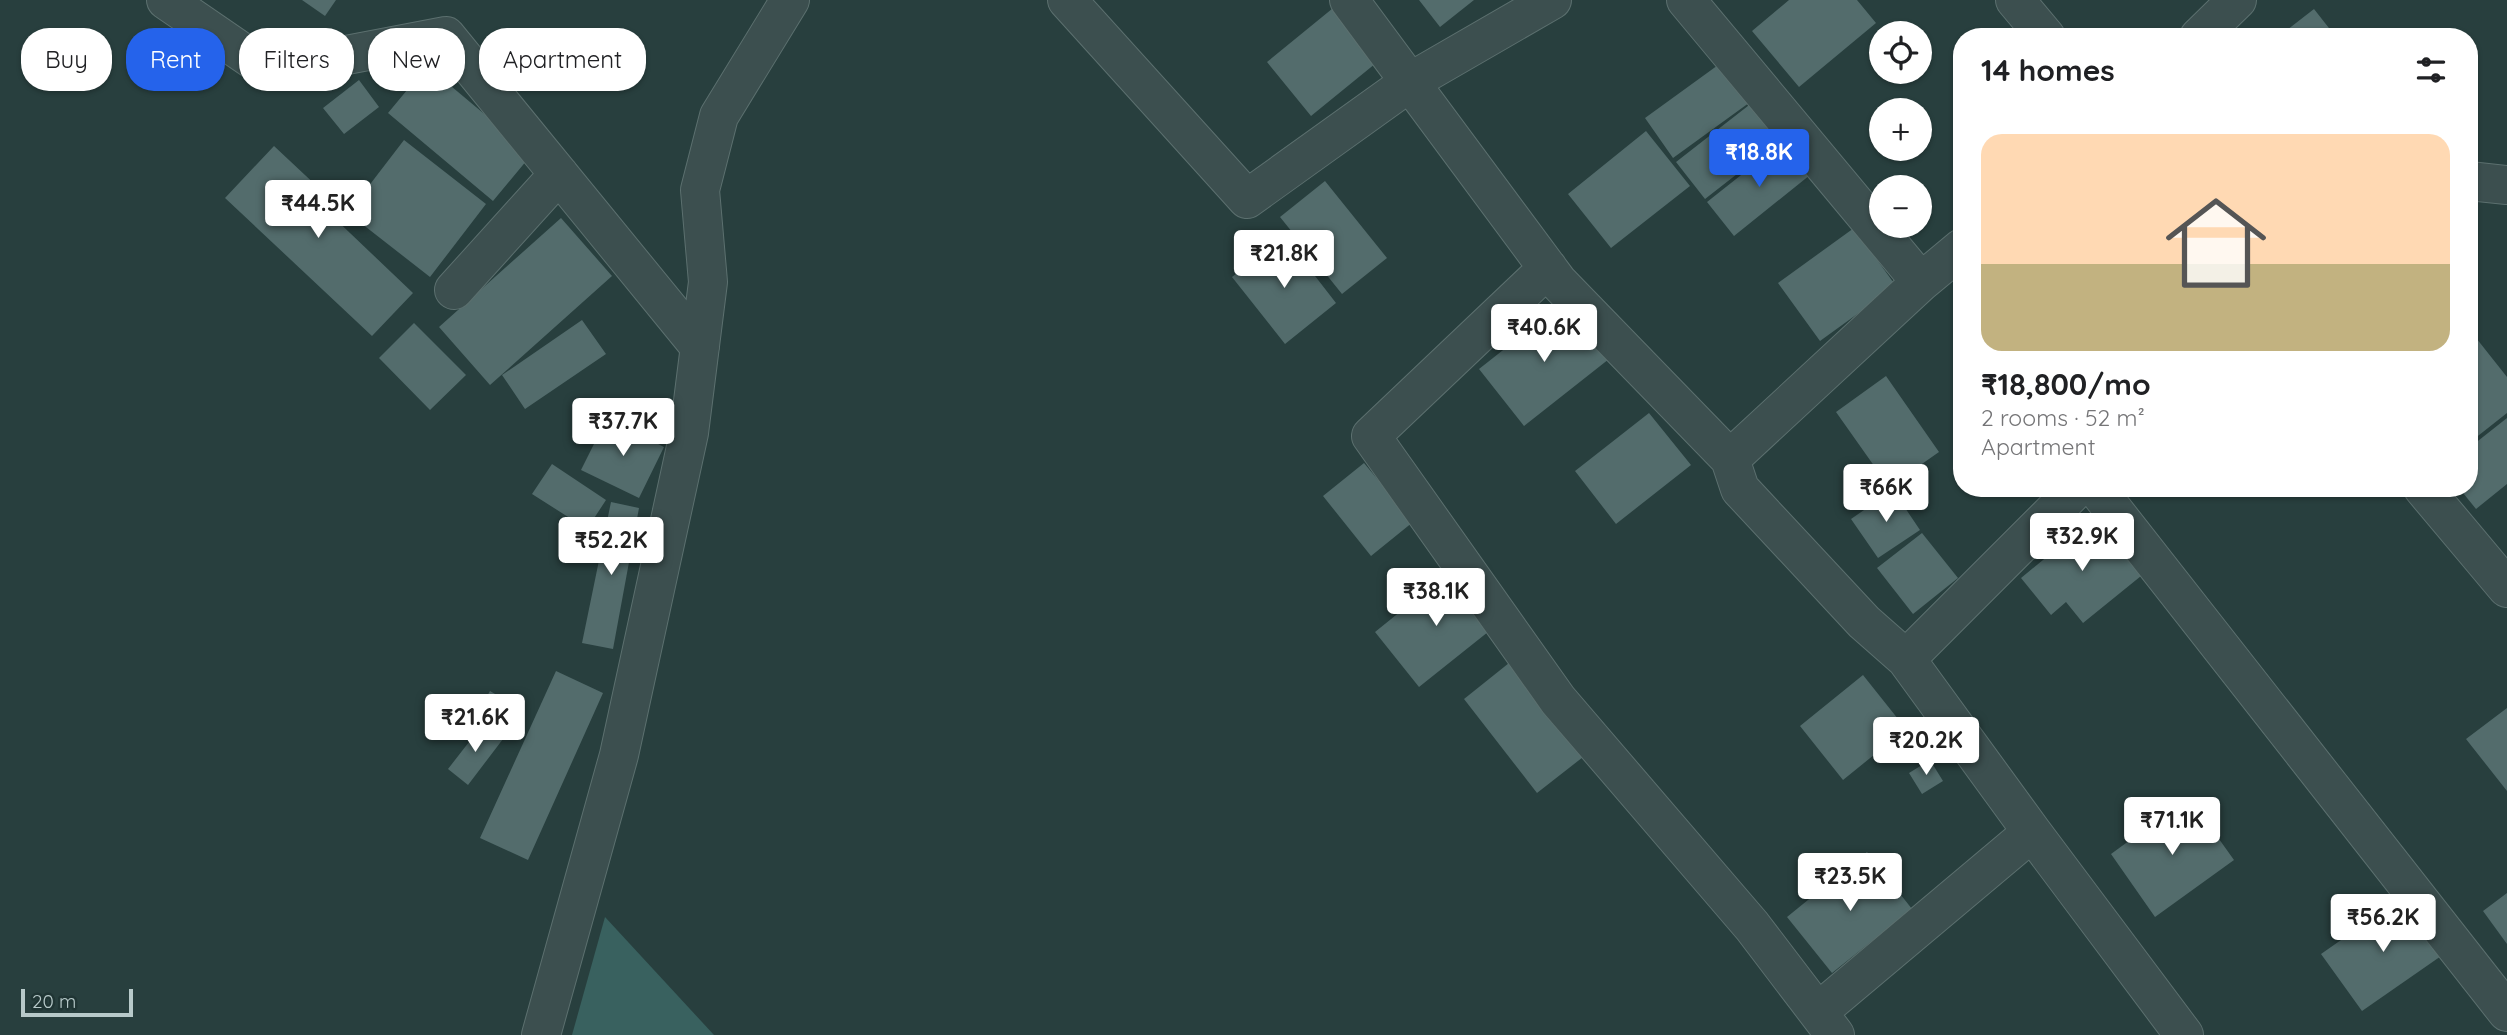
<!DOCTYPE html>
<meta charset="utf-8">
<style>
body{margin:0;font-family:Quicksand,sans-serif;background:#f2f2f2;color:#202124;height:100vh;display:flex;flex-direction:column;font-size:26px;white-space:nowrap}
*{box-sizing:border-box;margin:0}
p{font-size:23px;color:#757577}
.icon{flex:none;width:38px;height:38px;fill:none;stroke:currentColor;stroke-width:2;stroke-linecap:round;stroke-linejoin:round}
.map{position:relative;flex:1;overflow:hidden}
.drawer{position:absolute;left:1953px;top:28px;width:525px;height:469px;display:flex;flex-direction:column;background:#fff;border-radius:28px;box-shadow:0 2px 5px #0004}
.drawer>*{flex:none}
.guide{position:absolute;left:21px;top:28px;width:665px;height:63px;display:flex;gap:14px}
.tools{position:absolute;left:1869px;top:21px;display:grid;gap:14px}
.tools a{display:grid;place-items:center;width:63px;height:63px;border-radius:50%;background:#fff;box-shadow:0 2px 5px #0004;font-size:35px}
.scale{position:absolute;left:21px;bottom:18px;width:112px;box-sizing:border-box;padding-left:7px;border:4px solid #b8caca;border-top:0;font-size:19px;line-height:24px;white-space:nowrap;color:#b8caca;-webkit-text-stroke:5px #203534;paint-order:stroke}
.price{position:absolute;translate:-50% -60px;padding:0 16px;border-radius:7px;background:#fff;color:#222;font-size:23px;line-height:46px;filter:drop-shadow(0 2px 4px #0008)}
.price::after{content:'';position:absolute;left:50%;top:42px;width:21px;height:16px;margin-left:-10px;background:inherit;clip-path:polygon(0 0,100% 0,50% 100%)}
.price.selected{background:#2563eb;color:#fff}
ul{padding:0;list-style:none}
li{display:grid;align-content:center;gap:14px;height:371px;padding:0 28px}
li+li{border-top:2px solid #e0e0e0}
li span{display:grid;place-items:center;height:217px;border-radius:21px;color:#555}
li>.icon{margin-inline-start:auto}
span .icon{width:126px;height:126px;fill:#fffc;stroke-width:1}
li b{font-size:30px}
h2{display:flex;justify-content:space-between;align-items:center;height:84px;padding:0 28px;font-size:30px}
.pill{padding:0 24px;border-radius:28px;background:#fff;box-shadow:0 2px 5px #0004;font-size:24px;line-height:63px}
.pill.selected{background:#2563eb;color:#fff}
.map>svg:first-child{display:block}
</style>
<div class="map">
<svg width="2507" height="1035" viewBox="0 0 2507 1035">
<rect width="100%" height="100%" fill="#283f3e"/>
<path fill="#39615f" d="M605,917L714,1035H572Z"/>
<path fill="#536c6c" d="M302,0H336L325,16Z
M1419,0H1474L1440,27Z
M1789,0H1857L1876,23L1799,87L1752,31Z
M1338,4L1381,59L1311,116L1267,62Z
M2314,9L2336,37H2278Z
M1725,60L1753,100L1673,158L1645,118Z
M427,66L532,154L493,201L388,113Z
M359,80L379,107L344,134L323,108Z
M1753,102L1782,139L1705,199L1676,162Z
M1646,131L1690,186L1611,248L1568,194Z
M404,140L486,204L430,277L348,213Z
M1784,141L1810,175L1734,236L1707,202Z
M274,146L337,205L329,213L413,293L372,336L225,198Z
M1325,181L1387,258L1342,294L1280,217Z
M561,218L612,276L490,385L439,327Z
M1854,228L1896,286L1820,341L1778,283Z
M1284,236L1336,303L1285,344L1232,277Z
M1564,302L1609,359L1524,426L1479,369Z
M582,320L606,354L525,409L502,375Z
M414,323L466,375L430,410L379,358Z
M2469,329L2507,377V413L2469,443Z
M1886,376L1939,452L1889,487L1836,412Z
M1649,413L1691,465L1616,524L1575,471Z
M607,418L664,447L639,498L581,470Z
M2507,418V484L2476,509L2459,488H2469V448Z
M1364,463L1413,522L1371,556L1323,496Z
M552,464L606,500L587,529L532,494Z
M1893,490L1920,530L1878,558L1851,519Z
M611,502L639,508L613,649L582,643Z
M2094,518L2141,576L2083,623L2066,602L2051,615L2021,578Z
M1922,533L1958,578L1913,614L1877,568Z
M1453,569L1498,624L1419,687L1375,632Z
M1519,655L1592,750L1537,793L1464,699Z
M556,671L603,693L528,860L480,838Z
M1863,675L1906,729L1843,780L1800,726Z
M490,691L512,704L498,729L476,716Z
M2507,708V791L2466,739Z
M483,724L503,739L468,785L448,769Z
M1930,760L1943,781L1922,794L1909,773Z
M2189,797L2234,860L2155,917L2111,854Z
M1867,852L1912,909L1832,973L1787,917Z
M2507,893V944L2483,911Z
M2404,896L2444,954L2362,1011L2321,954Z"/>
<g fill="none" stroke-linecap="round" stroke-linejoin="round">
<defs>
<path id="minor" d="M166,0L268,70L446,36L700,347
M1067,0L1247,199L1410,82L1552,0
M1349,0L1558,282L1730,459L1740,489L1864,622L1906,659L2032,832L2184,1035
M1686,0L1921,282
M2015,0L2046,37
M2199,37L2237,0
M2469,181L2507,185
M1548,268L1371,436L1558,700L1752,926L1835,1035
M454,290L559,174
M1730,459L1921,282L1962,248
M2096,488L2507,1012
M2423,488L2507,588
M1906,659L2077,488
M1818,1012L2032,832
M541,1035L619,755L689,433L708,282L700,190L719,116L790,0"/>
</defs>
<use href="#minor" stroke="#5c706f" stroke-width="40"/>
<use href="#minor" stroke="#3c4f4f" stroke-width="38"/>
</g>
</svg>
<div class="tools">
<a><svg class="icon" aria-label="locate" viewBox="0 0 24 24"><circle cx="12" cy="12" r="6"/><path d="M12 2v4M12 18v4M2 12h4M18 12h4"/></svg></a>
<a>+</a>
<a>−</a>
</div>
<div class="scale">20 m</div>
<b class="price selected" style="left:1759px;top:189px">₹18.8K</b>
<b class="price" style="left:318px;top:240px">₹44.5K</b>
<b class="price" style="left:1284px;top:290px">₹21.8K</b>
<b class="price" style="left:1544px;top:364px">₹40.6K</b>
<b class="price" style="left:623px;top:458px">₹37.7K</b>
<b class="price" style="left:1886px;top:524px">₹66K</b>
<b class="price" style="left:2082px;top:573px">₹32.9K</b>
<b class="price" style="left:611px;top:577px">₹52.2K</b>
<b class="price" style="left:1436px;top:628px">₹38.1K</b>
<b class="price" style="left:475px;top:754px">₹21.6K</b>
<b class="price" style="left:1926px;top:777px">₹20.2K</b>
<b class="price" style="left:2172px;top:857px">₹71.1K</b>
<b class="price" style="left:1850px;top:913px">₹23.5K</b>
<b class="price" style="left:2383px;top:954px">₹56.2K</b>
<div class="guide">
<a class="pill">Buy</a>
<a class="pill selected">Rent</a>
<a class="pill">Filters</a>
<a class="pill">New</a>
<a class="pill">Apartment</a>
</div>
<section class="drawer">
<h2>14 homes<svg class="icon" aria-label="filters" viewBox="0 0 24 24"><path d="M4 7h16M4 17h16"/><circle cx="9" cy="7" r="2"/><circle cx="15" cy="17" r="2"/></svg></h2>
<ul>
<li><span style="background:linear-gradient(#ffd9b3 60%,#c2b280 0)"><svg class="icon" aria-label="home" viewBox="0 0 24 24"><path d="M3 11l9-7 9 7M6 9v11h12V9"/></svg></span><div><b>₹18,800/mo</b><p>2 rooms · 52 m²</p><p>Apartment</p></div></li>
</ul>
</section>
</div>
